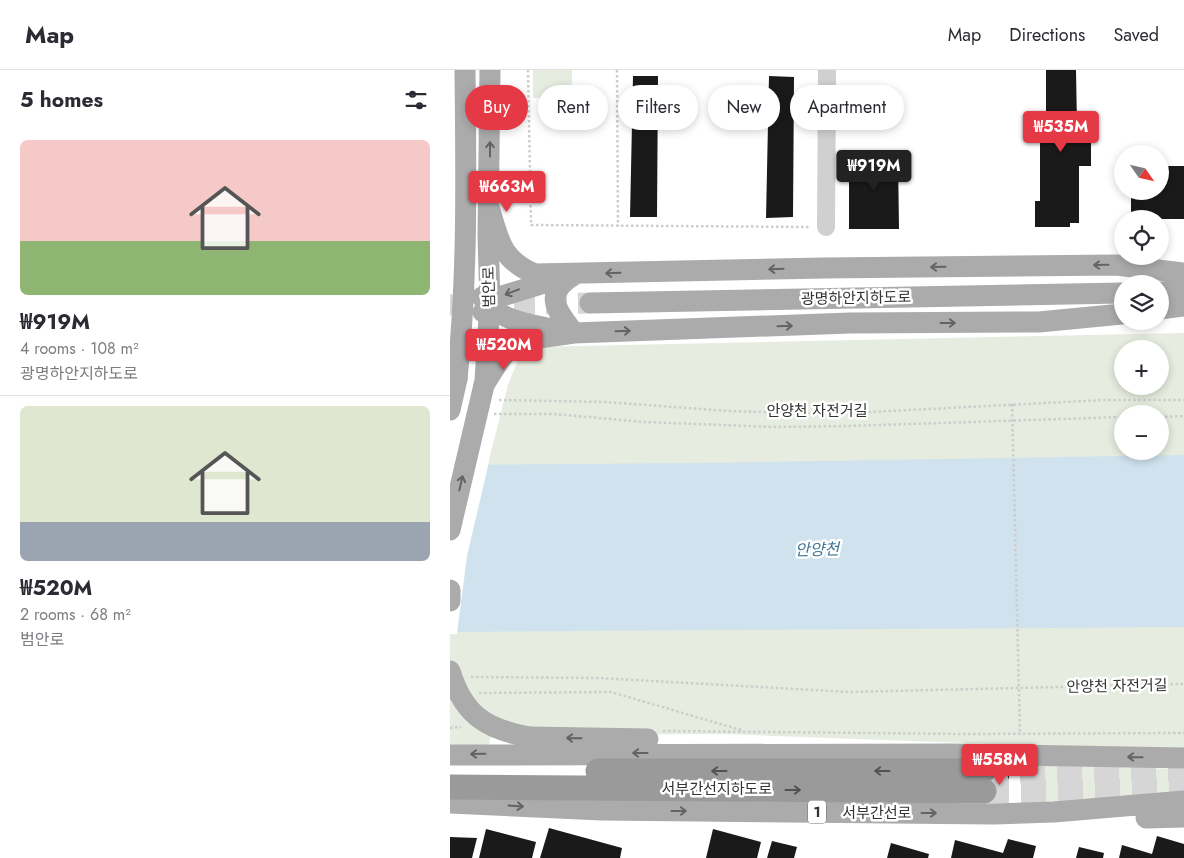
<!DOCTYPE html>
<meta charset="utf-8">
<style>
body{margin:0;font-family:Jost,"Noto Sans KR",sans-serif;background:#f2f2f3;color:#2b2b33;height:100vh;display:flex;flex-direction:column;font-size:19px;white-space:nowrap}
*{box-sizing:border-box;margin:0}
p{font-size:16px;color:#7c7c81}
.icon{flex:none;width:28px;height:28px;fill:none;stroke:currentColor;stroke-width:2;stroke-linecap:round;stroke-linejoin:round}
.map{position:relative;flex:1;overflow:hidden}
.drawer{display:flex;flex-direction:column;background:#fff;width:450px}
.drawer>*{flex:none}
.guide{position:absolute;left:15px;top:15px;width:475px;height:45px;display:flex;gap:10px}
.needle{width:32px;rotate:124deg}
.tools{position:absolute;left:664px;top:75px;display:grid;gap:10px}
.tools a{display:grid;place-items:center;width:55px;height:55px;border-radius:50%;background:#fff;box-shadow:0 2px 8px #0003;font-size:25px}
.price{position:absolute;translate:-50% -42px;padding:0 11px;border-radius:5px;background:#e63946;color:#fff;font-size:16px;line-height:32px;filter:drop-shadow(0 1px 2px #0008)}
.price::after{content:'';position:absolute;left:50%;top:30px;width:15px;height:11px;margin-left:-8px;background:inherit;clip-path:polygon(0 0,100% 0,50% 100%)}
.price.on{background:#222;color:#fff}
ul{padding:0;list-style:none}
li{display:grid;align-content:center;gap:10px;height:265px;padding:0 20px}
li+li{border-top:1px solid #e1e1e2}
li span{display:grid;place-items:center;height:155px;border-radius:8px;color:#555}
li>.icon{margin-inline-start:auto}
span .icon{width:90px;height:90px;fill:#fffc;stroke-width:1}
li b{font-size:21px}
h2{display:flex;justify-content:space-between;align-items:center;height:60px;padding:0 20px;font-size:21px}
.pill{padding:0 18px;border-radius:22px;background:#fff;box-shadow:0 2px 8px #0003;font-size:18px;line-height:45px}
.pill.on{background:#e63946;color:#fff}
header{display:flex;align-items:center;gap:30px;box-sizing:border-box;height:70px;padding:0 25px;background:#fff;border-bottom:1px solid #e1e1e2}
header strong{font-size:24px}
nav{display:flex;gap:28px;margin-inline-start:auto;font-size:18px}
main{display:flex;flex:1;min-height:0}
.map>svg:first-child{display:block}
</style>
<header>
<strong>Map</strong>
<nav><a>Map</a><a>Directions</a><a>Saved</a></nav>
</header>
<main>
<section class="drawer">
<h2>5 homes<svg class="icon" aria-label="filters" viewBox="0 0 24 24"><path d="M4 7h16M4 17h16"/><circle cx="9" cy="7" r="2"/><circle cx="15" cy="17" r="2"/></svg></h2>
<ul>
<li><span style="background:linear-gradient(#f6c9c9 65%,#8fb573 0)"><svg class="icon" aria-label="home" viewBox="0 0 24 24"><path d="M3 11l9-7 9 7M6 9v11h12V9"/></svg></span><div><b>₩919M</b><p>4 rooms · 108 m²</p><p>광명하안지하도로</p></div></li>
<li><span style="background:linear-gradient(#dfe7d0 75%,#9aa5b1 0)"><svg class="icon" aria-label="home" viewBox="0 0 24 24"><path d="M3 11l9-7 9 7M6 9v11h12V9"/></svg></span><div><b>₩520M</b><p>2 rooms · 68 m²</p><p>범안로</p></div></li>
</ul>
</section>
<div class="map">
<svg width="734" height="788" viewBox="0 0 734 788">
<rect width="100%" height="100%" fill="#fff"/>
<path fill="#e6ecdf" fill-rule="evenodd" d="M83,0H122V28H83Z
M734,263V681L273,664L79,665L40,668L39,678L0,679V543L58,315L68,290L84,277ZM672,279H710V316H672ZM672,344H710V381H672Z
M577,692L734,700V724L576,735Z"/>
<path fill="#cfe2ee" d="M734,385V557L0,562V395L254,393Z"/>
<path fill="#fff" d="M0,392H39L17,486L7,564H0Z"/>
<path fill="#1a1a1a" d="M596,0H626L627,55H641V96H629V153H620V157H585V131H590V49H596Z
M183,6H208L207,147H180Z
M319,6L344,7L343,147L316,148Z
M415,82H440V87H448L449,159H399V87H414Z
M710,96H734V149H681V121H710Z
M541,704H559L558,728H541Z
M99,758L172,778L170,788H90Z
M36,759L86,772L82,788H29Z
M263,759L311,772L307,788H256Z
M707,766L734,774V788H669L672,775L702,784Z
M0,767L27,768L22,788H0Z
M558,769L586,776L583,788H501L505,770L553,783Z
M322,771L347,777L344,788H317Z
M441,773L479,784L478,788H437Z
M629,777L654,783L653,788H626Z"/>
<g fill="none" stroke-linecap="round" stroke-linejoin="round">
<path stroke="#d6d6d6" stroke-width="21" stroke-dasharray="21 11" stroke-linecap="butt" d="M0,235L140,233"/>
<path stroke="#d6d6d6" stroke-width="25" stroke-dasharray="25 12" stroke-linecap="butt" d="M533,701L734,699
M534,721H734"/>
<path stroke="#cdcdcd" stroke-width="2.5" stroke-dasharray="2.5 2.5" stroke-linecap="butt" d="M78,0L81,155L359,157
M167,0L168,156
M49,330L156,332L278,341L382,344L654,330H734
M562,334L570,664
M44,344H104L194,352L324,357L399,356L672,347
M710,347L734,346
M21,607L149,608L399,622L734,614
M29,623L161,622L291,660
M0,658L11,657
M213,661L514,664L734,663"/>
<path stroke="#d0d0d0" stroke-width="18" d="M376,157L377,0"/>
<path stroke="#ababab" stroke-width="21" d="M39,137C49,170 51,190 85,204L374,198L666,195L734,203
M124,205C92,224 107,241 124,263
M710,222L734,221
M32,227C50,252 79,254 107,260
M140,233L672,223
M710,239L734,236
M33,242L52,226L104,210
M7,309C18,206 16,104 15,0
M35,310L40,232L38,166L40,0
M34,315L49,291L59,279L75,270L124,263L400,253L589,252L672,244
M0,520V531
M79,667L198,669
M0,685L502,684L734,688
M0,733L152,740L544,744L604,742L734,731
M696,748L734,747"/>
<path stroke="#9a9a9a" stroke-width="25" d="M148,701H533
M0,717L534,721"/>
<path stroke="#ababab" stroke-width="21" d="M0,340L7,309
M0,460L34,315
M0,601C13,644 35,659 79,667"/>
</g>
<defs><path id="oneway-shaft" d="M-6 0H5M1.5-3L5.5 0L1.5 3" fill="none" stroke-width="1.6" stroke-linecap="round" stroke-linejoin="round" transform="scale(1.25)"/></defs>
<g stroke="#636363">
<use href="#oneway-shaft" transform="translate(40 79) rotate(-90)"/>
<use href="#oneway-shaft" transform="translate(651 195) rotate(179)"/>
<use href="#oneway-shaft" transform="translate(488 197) rotate(179)"/>
<use href="#oneway-shaft" transform="translate(326 199) rotate(178)"/>
<use href="#oneway-shaft" transform="translate(163 203) rotate(178)"/>
<use href="#oneway-shaft" transform="translate(62 222) rotate(159)"/>
<use href="#oneway-shaft" transform="translate(498 253)"/>
<use href="#oneway-shaft" transform="translate(335 256) rotate(-2)"/>
<use href="#oneway-shaft" transform="translate(173 261) rotate(-2)"/>
<use href="#oneway-shaft" transform="translate(11 413) rotate(-77)"/>
<use href="#oneway-shaft" transform="translate(124 668) rotate(-179)"/>
<use href="#oneway-shaft" transform="translate(190 683) rotate(-180)"/>
<use href="#oneway-shaft" transform="translate(28 684) rotate(179)"/>
<use href="#oneway-shaft" transform="translate(685 687) rotate(-179)"/>
<use href="#oneway-shaft" transform="translate(66 736) rotate(4)"/>
<use href="#oneway-shaft" transform="translate(229 741)"/>
<use href="#oneway-shaft" transform="translate(479 743)"/>
</g>
<g stroke="#525252">
<use href="#oneway-shaft" transform="translate(269 701) rotate(180)"/>
<use href="#oneway-shaft" transform="translate(432 701) rotate(180)"/>
<use href="#oneway-shaft" transform="translate(343 720)"/>
</g>
<g text-anchor="middle" stroke-width="5" stroke-linejoin="round" paint-order="stroke">
<rect fill="#fff" stroke="#707070" stroke-width="1" x="358" y="730.5" width="18" height="23" rx="4"/>
<g font-size="14" font-weight="bold" fill="#333">
<text x="367" y="747">1</text>
</g>
<g font-size="15" fill="#333" stroke="#fff">
<text transform="translate(39 217) rotate(-91)" y="5">범안로</text>
<text transform="translate(406 228) rotate(-1)" y="5">광명하안지하도로</text>
<text x="367" y="346">안양천 자전거길</text>
<text transform="translate(667 616) rotate(-1)" y="5">안양천 자전거길</text>
<text x="267" y="724">서부간선지하도로</text>
<text x="427" y="748">서부간선로</text>
</g>
<g font-size="16" font-style="italic" fill="#3f7597" stroke="#fff">
<text transform="translate(367 479) rotate(-1)" y="6">안양천</text>
</g>
</g>
</svg>
<div class="tools">
<a><svg class="needle" viewBox="-14 -14 28 28"><path d="M0-13l5 13h-10z" fill="#e53935"/><path d="M0 13l5-13h-10z" fill="#7c7c81"/></svg></a>
<a><svg class="icon" aria-label="locate" viewBox="0 0 24 24"><circle cx="12" cy="12" r="6"/><path d="M12 2v4M12 18v4M2 12h4M18 12h4"/></svg></a>
<a><svg class="icon" aria-label="layers" viewBox="0 0 24 24"><path d="M12 4l9 5-9 5-9-5zM3 14l9 5 9-5"/></svg></a>
<a>+</a>
<a>−</a>
</div>
<b class="price" style="left:611px;top:83px">₩535M</b>
<b class="price on" style="left:424px;top:122px">₩919M</b>
<b class="price" style="left:57px;top:143px">₩663M</b>
<b class="price" style="left:54px;top:301px">₩520M</b>
<b class="price" style="left:550px;top:716px">₩558M</b>
<div class="guide">
<a class="pill on">Buy</a>
<a class="pill">Rent</a>
<a class="pill">Filters</a>
<a class="pill">New</a>
<a class="pill">Apartment</a>
</div>
</div>
</main>
